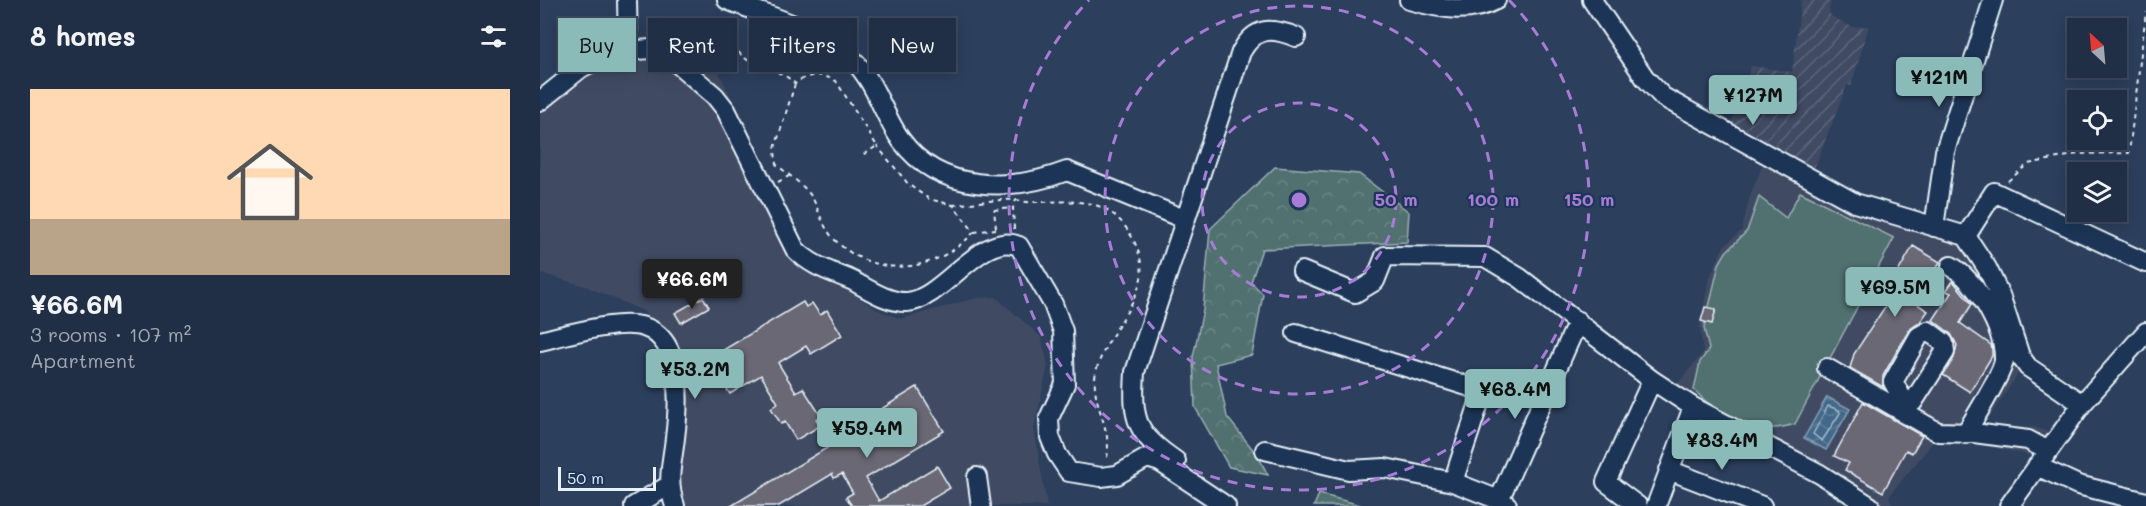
<!DOCTYPE html>
<meta charset="utf-8">
<style>
body{margin:0;font-family:Mali,sans-serif;background:#2d3b51;color:#f1f3f6;height:100vh;display:flex;flex-direction:column;font-size:22px;white-space:nowrap}
*{box-sizing:border-box;margin:0}
p{font-size:20px;color:#a2a9b3}
.icon{flex:none;width:33px;height:33px;fill:none;stroke:currentColor;stroke-width:2;stroke-linecap:round;stroke-linejoin:round}
.map{position:relative;flex:1;overflow:hidden}
.panel{display:flex;flex-direction:column;background:#212f46;width:540px}
.panel>*{flex:none}
.guide{position:absolute;left:18px;top:18px;width:570px;height:54px;display:flex;gap:12px}
.needle{width:39px;rotate:334deg}
.tools{position:absolute;left:1527px;top:18px;display:grid;gap:12px}
.tools a{display:grid;place-items:center;width:60px;height:60px;border-radius:0px;background:#212f46;box-shadow:0 3px 15px #0003,0 0 0 2px #3e4a5f;font-size:30px}
.scale{position:absolute;left:18px;bottom:15px;width:98px;box-sizing:border-box;padding-left:6px;border:3px solid #e8f1f8;border-top:0;font-size:16px;line-height:21px;white-space:nowrap;color:#e8f1f8;-webkit-text-stroke:4px #1d3557;paint-order:stroke}
.price{position:absolute;translate:-50% -51px;padding:0 14px;border-radius:6px;background:#8bbbb9;color:#111;font-size:20px;line-height:39px;filter:drop-shadow(0 2px 3px #0008)}
.price::after{content:'';position:absolute;left:50%;top:36px;width:18px;height:14px;margin-left:-9px;background:inherit;clip-path:polygon(0 0,100% 0,50% 100%)}
.price.on{background:#222;color:#fff}
ul{padding:0;list-style:none}
li{display:grid;align-content:center;gap:12px;height:318px;padding:0 30px}
li+li{border-top:2px solid #3e4a5f}
li span{display:grid;place-items:center;height:186px;border-radius:0px;color:#555}
li>.icon{margin-inline-start:auto}
span .icon{width:108px;height:108px;fill:#fffc;stroke-width:1}
li b{font-size:26px}
h2{display:flex;justify-content:space-between;align-items:center;height:72px;padding:0 30px;font-size:26px}
.chip{padding:0 21px;border-radius:0px;background:#212f46;box-shadow:0 3px 15px #0003,0 0 0 2px #3e4a5f;font-size:21px;line-height:54px}
.chip.on{background:#8bbbb9;color:#111}
main{display:flex;flex:1;min-height:0}
.map>svg:first-child{display:block}
</style>
<main>
<section class="panel">
<h2>8 homes<svg class="icon" aria-label="filters" viewBox="0 0 24 24"><path d="M4 7h16M4 17h16"/><circle cx="9" cy="7" r="2"/><circle cx="15" cy="17" r="2"/></svg></h2>
<ul>
<li><span style="background:linear-gradient(#ffd9b3 70%,#b9a48a 0)"><svg class="icon" aria-label="home" viewBox="0 0 24 24"><path d="M3 11l9-7 9 7M6 9v11h12V9"/></svg></span><div><b>¥66.6M</b><p>3 rooms · 107 m²</p><p>Apartment</p></div></li>
</ul>
</section>
<div class="map">
<svg width="1606" height="506" viewBox="0 0 1606 506">
<defs>
<pattern id="industrial-furrows" width="10" height="10" patternUnits="userSpaceOnUse" patternTransform="scale(1.5)"><rect width="10" height="10" fill="#3f4b64"/><path d="M-1 1l2-2M0 10L10 0M9 11l2-2" fill="none" stroke="#5b657b"/></pattern>
<pattern id="forest-crowns" width="20" height="18" patternUnits="userSpaceOnUse" patternTransform="scale(1.5)"><rect width="20" height="18" fill="#51706f"/><path d="M2 6a3 3 0 1 1 6 0M12 15a3 3 0 1 1 6 0" fill="none" stroke="#6a8584"/></pattern>
<pattern id="water-waves" width="16" height="10" patternUnits="userSpaceOnUse" patternTransform="scale(1.5)"><rect width="16" height="10" fill="#42688a"/><path d="M0 5q4-4 8 0t8 0" fill="none" stroke="#5d7e9b"/></pattern>
</defs>
<rect width="100%" height="100%" fill="#2c3f5d"/>
<filter id="ink" filterUnits="userSpaceOnUse"><feTurbulence type="fractalNoise" baseFrequency=".0167" numOctaves="2"/><feDisplacementMap in="SourceGraphic" scale="12" xChannelSelector="R" yChannelSelector="G"/><feConvolveMatrix kernelMatrix="1 2 1 2 8 2 1 2 1" color-interpolation-filters="sRGB"/></filter>
<g filter="url(#ink)">
<path fill="#3f4b64" d="M141,42L176,66L196,108L216,162L232,225L252,250L269,265L336,309L361,319L436,298L456,297L501,337L508,365L494,429L507,506H143L137,485L147,395L143,371L128,340L103,311L45,286L0,273V114L55,72L88,57Z
M1225,160L1297,203L1340,220L1408,236L1419,242L1439,267L1481,370L1443,426L1494,427L1511,433L1489,455L1422,441L1395,440L1349,496L1353,506H1345L1134,388L1163,353L1160,327L1168,282L1184,246L1202,230L1210,195Z"/>
<path fill="url(#industrial-furrows)" d="M1261,0H1291L1289,11L1291,16L1312,27L1329,26L1311,86L1307,85L1272,174L1190,126L1211,66L1252,72Z"/>
<path fill="url(#forest-crowns)" stroke="#9cb0b4" stroke-width="1.5" d="M735,167L819,174L869,212L867,242L722,249L711,282L723,294L712,355L676,364L687,417L718,456L728,475L689,467L655,407L653,357L663,310L670,229Z"/>
<path fill="#51706f" stroke="#9cb0b4" stroke-width="1.5" d="M1260,192L1354,238L1255,424C1215,437 1181,418 1154,390L1160,362L1169,349L1164,328L1179,264L1186,252L1207,231L1219,197L1246,218Z
M779,494L824,506H774Z"/>
<path fill="url(#water-waves)" stroke="#849fb6" stroke-width="1.5" d="M1287,397L1310,409L1286,450L1264,438Z"/>
<g fill="none" stroke-linecap="round" stroke-linejoin="round">
<path stroke="#a6bacc" stroke-width="1.5" d="M1288,406L1299,410L1300,413L1282,441L1273,434Z"/>
</g>
<path fill="#6a6774" stroke="#e8f1f8" stroke-width="1.5" d="M1373,246L1400,262L1374,302L1388,311L1380,322L1369,330L1343,376V387L1310,368L1314,354L1356,290L1350,286Z
M1413,281L1432,304L1420,323L1451,345L1452,350V356L1430,392L1403,375L1414,358L1417,345L1411,334L1393,320L1411,293L1406,291Z
M163,297L169,307L141,323L135,313Z
M263,302L266,307L272,303L280,315L287,310L302,335L271,354L266,346L238,363L256,392L263,388L281,416L276,419L280,426L256,440L245,422L241,424L231,408L238,403L221,375L190,394L184,385L181,386L173,373L177,370L173,363L179,360L175,355Z
M1165,307L1176,309L1172,324L1161,321Z
M377,387L404,431L326,478L339,501L397,466L410,488L380,506H312L306,497L313,493L302,474L294,478L292,474L239,506H191L310,434L307,430Z
M1323,402L1382,436L1372,453L1366,450L1343,492L1305,470L1309,463L1294,456Z"/>
<g fill="none" stroke-linecap="round" stroke-linejoin="round">
<defs>
<path id="minor" d="M87,0L88,50
M187,0C229,17 281,29 314,61C336,83 343,115 361,140C399,193 472,192 527,171L644,219
M869,0C898,8 928,15 956,0
M1052,0L1105,78L1123,97L1315,203L1426,236L1447,268L1460,295L1480,356L1488,367L1542,404
M0,101L41,68L71,52L111,49L132,59L175,96L186,110L255,249C271,266 290,271 311,280C327,288 348,303 367,302C403,300 442,229 479,246L513,304L523,331L525,384L509,418L510,437L517,454L529,472L561,477L577,475L607,458L620,462L686,506
M1394,227L1405,151L1453,0
M1426,236L1454,192L1606,263
M1411,266C1436,281 1465,329 1464,360C1463,372 1433,421 1425,434
M762,271L815,293L835,281L845,256L945,257L980,278L1112,380L1153,407L1280,474L1330,506
M756,333L943,391L913,482L959,500
M0,341C25,335 80,319 104,327C144,340 139,406 135,438C132,465 126,480 135,506
M1287,368L1398,432L1434,433L1488,440L1508,451
M1366,415L1367,406L1353,382L1379,336L1388,331L1404,343L1405,352L1373,402L1367,406
M725,450L809,470L845,468L913,482
M636,461C595,433 592,420 595,372L701,52C715,27 730,27 756,37
M1497,466L1538,485L1606,502
M1129,470L1222,506
M437,477L441,506
M967,505L959,500L1038,321
M94,506L128,486
M1098,506L1066,482L1112,380
M1116,506L1153,407
M1469,506L1542,404L1606,332"/>
</defs>
<use href="#minor" stroke="#e8f1f8" stroke-width="22"/>
<path stroke="#e8f1f8" stroke-width="2" stroke-dasharray="4.5 4.5" stroke-linecap="butt" d="M143,49L165,29C189,29 191,50 209,61C224,70 243,70 255,84C269,73 281,73 296,81L337,146L321,156
M255,84L235,148L236,164C248,175 265,185 273,199C280,213 283,228 295,240C335,280 397,273 434,232L413,205L389,199L369,185L337,146
M1468,181L1488,164L1538,154L1589,153L1606,12
M238,182L249,176
M413,205C433,203 456,199 476,200C482,201 488,203 494,202C535,202 569,194 593,239C599,251 603,264 601,278C594,312 564,338 556,372C549,402 575,431 566,461
M456,228L454,210L473,208
M474,229L473,208L476,200
M434,232L456,229"/>
<use href="#minor" stroke="#1d3557" stroke-width="18"/>
</g>
</g>
<g fill="none" stroke="#a77bd6" stroke-width="3" stroke-dasharray="10 8">
<circle cx="759" cy="200" r="97"/>
<circle cx="759" cy="200" r="194"/>
<path d="M969 0A290 290 0 1 1 549 0"/>
</g>
<circle cx="759" cy="200" r="9" fill="#a77bd6" stroke="#1d3557" stroke-width="3"/>
<g font-size="18" text-anchor="middle" font-weight="bold" fill="#a77bd6" stroke="#1d3557" stroke-width="4.5" stroke-linejoin="round" paint-order="stroke">
<text x="856" y="206">50 m</text>
<text x="953" y="206">100 m</text>
<text x="1049" y="206">150 m</text>
</g>
</svg>
<div class="tools">
<a><svg class="needle" viewBox="-14 -14 28 28"><path d="M0-13l5 13h-10z" fill="#e53935"/><path d="M0 13l5-13h-10z" fill="#a2a9b3"/></svg></a>
<a><svg class="icon" aria-label="locate" viewBox="0 0 24 24"><circle cx="12" cy="12" r="6"/><path d="M12 2v4M12 18v4M2 12h4M18 12h4"/></svg></a>
<a><svg class="icon" aria-label="layers" viewBox="0 0 24 24"><path d="M12 4l9 5-9 5-9-5zM3 14l9 5 9-5"/></svg></a>
</div>
<div class="scale">50 m</div>
<b class="price" style="left:1399px;top:108px">¥121M</b>
<b class="price" style="left:1213px;top:126px">¥127M</b>
<b class="price on" style="left:152px;top:310px">¥66.6M</b>
<b class="price" style="left:1355px;top:318px">¥69.5M</b>
<b class="price" style="left:155px;top:400px">¥53.2M</b>
<b class="price" style="left:975px;top:420px">¥68.4M</b>
<b class="price" style="left:327px;top:459px">¥59.4M</b>
<b class="price" style="left:1182px;top:471px">¥83.4M</b>
<div class="guide">
<a class="chip on">Buy</a>
<a class="chip">Rent</a>
<a class="chip">Filters</a>
<a class="chip">New</a>
</div>
</div>
</main>
